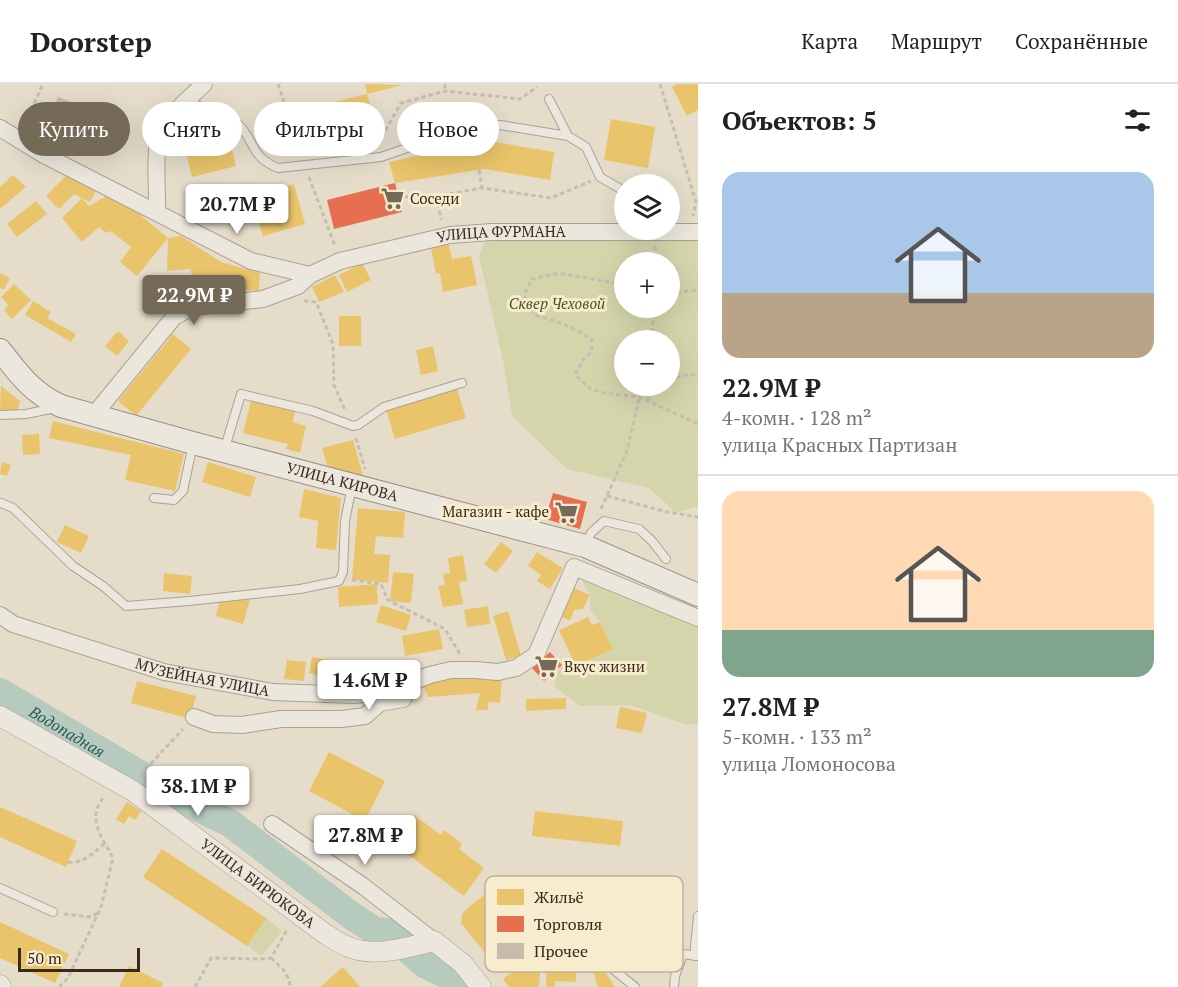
<!DOCTYPE html>
<html lang="ru">
<meta charset="utf-8">
<style>
body{margin:0;font-family:"PT Serif",serif;background:#f2f2f2;color:#222;height:100vh;display:flex;flex-direction:column;font-size:22px;white-space:nowrap}
*{box-sizing:border-box;margin:0}
p{font-size:20px;color:#767676}
.icon{flex:none;width:33px;height:33px;fill:none;stroke:currentColor;stroke-width:2;stroke-linecap:round;stroke-linejoin:round}
.map{position:relative;flex:1;overflow:hidden}
.side{display:flex;flex-direction:column;background:#fff;width:480px}
.side>*{flex:none}
.hud{position:absolute;left:18px;top:18px;width:570px;height:54px;display:flex;gap:12px}
.buttons{position:absolute;left:614px;top:90px;display:grid;gap:12px}
.buttons a{display:grid;place-items:center;width:66px;height:66px;border-radius:50%;background:#fff;box-shadow:0 6px 24px #0002;font-size:30px}
.scale{position:absolute;left:18px;bottom:15px;width:122px;box-sizing:border-box;padding-left:6px;border:3px solid #382a1b;border-top:0;font-size:16px;line-height:21px;white-space:nowrap;color:#382a1b;-webkit-text-stroke:4px #f8ecce;paint-order:stroke}
.price{position:absolute;translate:-50% -51px;padding:0 14px;border-radius:6px;background:#fff;color:#222;font-size:20px;line-height:39px;filter:drop-shadow(0 2px 3px #0008)}
.price::after{content:'';position:absolute;left:50%;top:36px;width:18px;height:14px;margin-left:-9px;background:inherit;clip-path:polygon(0 0,100% 0,50% 100%)}
.price.selected{background:#756958;color:#fff}
ul{padding:0;list-style:none}
li{display:grid;align-content:center;gap:12px;height:318px;padding:0 24px}
li+li{border-top:2px solid #e0e0e0}
li span{display:grid;place-items:center;height:186px;border-radius:18px;color:#555}
li>.icon{margin-inline-start:auto}
span .icon{width:108px;height:108px;fill:#fffc;stroke-width:1}
li b{font-size:26px}
h2{display:flex;justify-content:space-between;align-items:center;height:72px;padding:0 24px;font-size:26px}
.chip{padding:0 21px;border-radius:27px;background:#fff;box-shadow:0 6px 24px #0002;font-size:21px;line-height:54px}
.chip.selected{background:#756958;color:#fff}
header{display:flex;align-items:center;gap:36px;box-sizing:border-box;height:84px;padding:0 30px;background:#fff;border-bottom:2px solid #e0e0e0}
header strong{font-size:28px}
nav{display:flex;gap:33px;margin-inline-start:auto;font-size:21px}
main{display:flex;flex:1;min-height:0}
.map>svg:first-child{display:block}
</style>
<header>
<strong>Doorstep</strong>
<nav><a>Карта</a><a>Маршрут</a><a>Сохранённые</a></nav>
</header>
<main>
<div class="map">
<svg width="698" height="903" viewBox="0 0 698 903">
<rect width="100%" height="100%" fill="#e5ddca"/>
<path fill="#d4d5ab" fill-rule="evenodd" d="M698,152V422L676,429L649,404L567,385L512,332L504,281L479,172L486,155ZM624,178H669V224H624ZM624,256H669V302H624Z
M604,491L698,532V639L687,641L630,621L580,622L554,602L560,582H576L613,565L600,538L590,526V511L582,496Z
M266,834L282,847L262,872L247,862Z"/>
<path fill="#e9c46a" d="M365,0L403,1L367,10L376,40L305,58L297,27L367,10Z
M677,0H698V26L687,32L672,3Z
M611,35L655,43L648,84L604,76Z
M226,41L236,82L192,93L182,53Z
M489,57L554,68L550,96L484,85L395,99L389,78L456,63L460,72L487,67Z
M68,90L97,105L90,118L74,110L59,125L46,112Z
M13,91L26,103L0,125V103Z
M294,100L305,140L263,152L251,111Z
M108,111L131,123L168,154L137,192L120,178L131,163L111,147L106,149L99,143L82,158L62,134L82,114L89,122Z
M36,117L47,130L17,153L7,140Z
M181,152L221,178L260,189L259,207L231,205L215,206L217,195L193,194L190,185L167,187L168,154Z
M448,156L452,175L471,172L477,201L443,208L440,189L436,190L430,160Z
M362,179L371,196L347,208L339,191Z
M0,189L10,194L4,206L0,204Z
M335,191L344,208L319,218L312,203Z
M14,200L31,216L12,235L4,226L9,221L1,213Z
M33,217L51,228L47,234L76,250L71,258L25,231Z
M339,232H361V262H339Z
M118,247L129,257L117,272L105,262Z
M173,250L191,265L136,332L118,317Z
M433,262L438,287L421,291L416,266Z
M1,302L20,317L18,326H0Z
M457,305L466,334L395,355L386,326Z
M251,317L295,327L293,338L306,342L300,369L286,365L288,360L243,349Z
M53,337L184,370L175,407L125,396L131,371L49,354Z
M39,350L40,370L23,371L22,351Z
M353,356L364,395L329,387L322,364Z
M2,378L11,381L7,392L0,390Z
M208,378L256,393L250,413L202,398Z
M304,405L341,414L336,466L316,464L318,437L299,433Z
M358,424L405,428L403,454L376,452L374,470L390,471L388,499L352,495Z
M65,441L89,452L81,469L57,458Z
M501,458L513,467L496,489L484,480Z
M537,468L563,484L550,505L537,497L541,491L528,482Z
M463,471L467,497L459,498L463,520L443,523L438,502L445,501L443,490L450,489L448,474Z
M393,488L414,490L411,519L390,517Z
M164,489L192,492L190,510L163,507Z
M377,500L378,520L339,523L338,503Z
M574,504L590,511L583,525L574,526L570,537L561,532Z
M220,516H250L243,540L216,532Z
M381,521L411,531L406,547L376,538Z
M488,522L490,540L467,543L464,526Z
M508,527L521,572L506,576L493,532Z
M588,533L592,541L600,538L613,565L576,582L559,546Z
M439,545L443,565L405,572L402,552Z
M312,573L336,577L333,594L309,589Z
M287,576L306,578L304,597L284,595Z
M367,576L368,596L338,597L336,577Z
M447,590L502,592L500,619L488,618V626H476L480,609L428,613L423,601Z
M137,597L196,612L190,635L131,619Z
M566,614V625L526,627V615Z
M620,623L647,629L642,649L616,644Z
M329,668L385,697L365,737L309,707Z
M127,718L141,727L135,736L129,732L124,740L116,735Z
M0,723L77,757L66,783L0,753Z
M535,727L623,737L620,762L532,752Z
M414,731L441,751L444,746L462,760L459,765L484,784L464,812L393,759Z
M162,765L266,834L247,862L143,793Z
M497,800L506,809L504,813L513,821L531,823L528,841L539,854L513,874L517,878L502,890L461,839L462,830L468,824Z
M0,838L69,870L55,899L0,874Z
M582,853L615,903H598L593,888H576V898L555,897V903H546L547,857Z
M129,882L163,899L161,903H119Z
M343,883L360,903H320Z
M526,884L540,888L539,903H509L503,895L514,886Z"/>
<path fill="#e76f51" d="M395,99L402,128L334,145L327,116Z
M553,409L587,418L580,445L545,435Z
M550,568L562,581L544,597L532,584Z"/>
<g fill="none" stroke-linecap="round" stroke-linejoin="round">
<path stroke="#b6cabe" stroke-width="28" id="s1" d="M0,608L194,722L230,739L352,832L375,847L387,848L426,881L457,896L463,903"/>
</g>
<path fill="#c9bbab" d="M58,13L74,19L68,34L79,39L71,57L31,41L38,22L52,28Z"/>
<g fill="none" stroke-linecap="round" stroke-linejoin="round">
<defs>
<path id="service" d="M549,15L568,52
M186,19C205,23 227,27 241,43C256,62 252,73 278,84L381,73L442,52L500,41L568,52L586,63L600,93L624,107
M0,331L26,330L55,324
M224,367L241,310L313,327L353,342L358,341L384,323L462,299
M154,414L174,416L183,407L193,360
M1,419L13,424L73,482L103,502L126,522L189,517L300,505L339,497L343,488L345,437L352,402
M585,461L591,449L604,437L639,445L652,457L666,475
M0,804L53,828
M578,834L603,877L635,903
M694,872L698,832
M674,903L675,892L683,870L698,872"/>
<g id="minor">
<path d="M0,44L44,71L251,177L310,191"/>
<path d="M157,128C158,107 153,67 161,49C169,30 190,14 204,0"/>
<path id="s2" d="M93,332L174,233L192,223L263,215L298,202L310,191L340,177L450,151L492,148H698"/>
<path id="s3" d="M0,531L13,540L164,588L273,608L354,611L385,608L430,591L451,586H475L498,588L516,584L536,571L574,483L698,534"/>
<path d="M194,633L213,640L242,641L281,635H342L365,632L380,619L403,615L410,600"/>
<path d="M272,740L363,802L434,857"/>
</g>
<g id="tertiary">
<path id="s4" d="M0,632L133,707L324,849C332,854 340,860 349,863C375,874 408,863 434,857L463,880L481,903"/>
<path d="M0,901L1,903"/>
</g>
<g id="secondary">
<path id="s5" d="M0,266C19,290 32,309 61,322L193,359L585,462L698,511"/>
</g>
</defs>
<use href="#service" stroke="#aaa193" stroke-width="10"/>
<use href="#minor" stroke="#aaa193" stroke-width="18"/>
<use href="#tertiary" stroke="#aaa193" stroke-width="21"/>
<use href="#secondary" stroke="#999184" stroke-width="24"/>
<path stroke="#c5beb2" stroke-width="3" stroke-dasharray="4.5 3" stroke-linecap="butt" d="M278,0L301,70
M445,0V7
M660,0L696,118L693,132
M25,40L43,0
M473,59L475,69
M315,69L317,66L385,47L401,19L445,7L520,15L537,3
M479,86L482,104
M309,93L335,162
M437,112L441,136
M405,113L437,112L482,104L551,114L591,97
M655,162L656,178
M624,201L559,189L532,195L524,211L535,231C556,237 575,243 592,256V267L583,276L575,291L591,305L604,309L639,313L698,340
M669,209L698,206
M304,217L316,218L333,260L334,301L345,326
M652,256L654,224
M669,295L690,290L698,291
M648,317V308L652,302
M356,354L365,385
M607,412L667,428L698,433
M601,425L627,367L642,302
M352,496L381,500L388,516L445,545L460,570
M142,692L147,684L183,645
M68,778C83,780 95,768 105,759
M64,830L91,833L98,829
M271,874C280,882 290,890 290,903
M59,903L68,894L101,823L113,774C102,753 85,733 105,712
M195,903L211,874L260,875L271,874L288,844"/>
<use href="#service" stroke="#ece7dc" stroke-width="8"/>
<use href="#minor" stroke="#ece7dc" stroke-width="16"/>
<use href="#tertiary" stroke="#ece7dc" stroke-width="20"/>
<use href="#secondary" stroke="#ece7dc" stroke-width="22"/>
</g>
<defs>
<symbol id="supermarket-bare" viewBox="-9 -9 18 18"><path d="M-6-5.5h2.5l.6 2H6L4.5 2H-2.5L-4.4-4H-6ZM-1.5 3.2a1.3 1.3 0 1 0 .1 0ZM3 3.2a1.3 1.3 0 1 0 .1 0Z" fill="#756958" stroke="#f8ecce" stroke-width="2.5" paint-order="stroke"/></symbol>
</defs>
<g fill-rule="evenodd">
<use href="#supermarket-bare" x="376" y="98" width="33" height="33"/>
<use href="#supermarket-bare" x="550" y="412" width="33" height="33"/>
<use href="#supermarket-bare" x="530" y="566" width="33" height="33"/>
</g>
<g text-anchor="middle" stroke-width="6" stroke-linejoin="round" paint-order="stroke">
<g font-size="15" fill="#382a1b" stroke="#f8ecce" text-anchor="start">
<text x="410" y="120">Соседи</text>
<text x="549" y="433" text-anchor="end">Магазин - кафе</text>
<text x="564" y="588">Вкус жизни</text>
</g>
<g font-size="15" fill="#382a1b" stroke="#f8ecce">
<text dy="5" stroke="none"><textPath href="#s2" startOffset="471">УЛИЦА ФУРМАНА</textPath></text>
<text dy="5" stroke="none"><textPath href="#s5" startOffset="375">УЛИЦА КИРОВА</textPath></text>
<text dy="5" stroke="none"><textPath href="#s3" startOffset="213">МУЗЕЙНАЯ УЛИЦА</textPath></text>
<text dy="5" stroke="none"><textPath href="#s4" startOffset="308">УЛИЦА БИРЮКОВА</textPath></text>
</g>
<g font-size="15" font-style="italic" fill="#485620" stroke="#f8ecce">
<text x="557" y="225">Сквер Чеховой</text>
</g>
<g font-size="16" font-style="italic" fill="#295957" stroke="#f8ecce">
<text dy="6" stroke="none"><textPath href="#s1" startOffset="78">Водопадная</textPath></text>
</g>
</g>
<rect x="485" y="792" width="198" height="96" rx="9" fill="#f8ecce" stroke="#beb298" stroke-width="1.5"/>
<rect x="497" y="805" width="27" height="16" fill="#e9c46a"/>
<rect x="497" y="832" width="27" height="16" fill="#e76f51"/>
<rect x="497" y="859" width="27" height="16" fill="#c9bbab"/>
<g font-size="16" fill="#382a1b">
<text x="534" y="819">Жильё</text>
<text x="534" y="846">Торговля</text>
<text x="534" y="873">Прочее</text>
</g>
</svg>
<div class="buttons">
<a><svg class="icon" aria-label="layers" viewBox="0 0 24 24"><path d="M12 4l9 5-9 5-9-5zM3 14l9 5 9-5"/></svg></a>
<a>+</a>
<a>−</a>
</div>
<div class="scale">50 m</div>
<b class="price" style="left:237px;top:151px">20.7M ₽</b>
<b class="price selected" style="left:194px;top:242px">22.9M ₽</b>
<b class="price" style="left:369px;top:627px">14.6M ₽</b>
<b class="price" style="left:198px;top:733px">38.1M ₽</b>
<b class="price" style="left:365px;top:782px">27.8M ₽</b>
<div class="hud">
<a class="chip selected">Купить</a>
<a class="chip">Снять</a>
<a class="chip">Фильтры</a>
<a class="chip">Новое</a>
</div>
</div>
<section class="side">
<h2>Объектов: 5<svg class="icon" aria-label="filters" viewBox="0 0 24 24"><path d="M4 7h16M4 17h16"/><circle cx="9" cy="7" r="2"/><circle cx="15" cy="17" r="2"/></svg></h2>
<ul>
<li><span style="background:linear-gradient(#a9c7e8 65%,#b9a48a 0)"><svg class="icon" aria-label="home" viewBox="0 0 24 24"><path d="M3 11l9-7 9 7M6 9v11h12V9"/></svg></span><div><b>22.9M ₽</b><p>4-комн. · 128 m²</p><p>улица Красных Партизан</p></div></li>
<li><span style="background:linear-gradient(#ffd9b3 75%,#7fa58c 0)"><svg class="icon" aria-label="home" viewBox="0 0 24 24"><path d="M3 11l9-7 9 7M6 9v11h12V9"/></svg></span><div><b>27.8M ₽</b><p>5-комн. · 133 m²</p><p>улица Ломоносова</p></div></li>
</ul>
</section>
</main>
